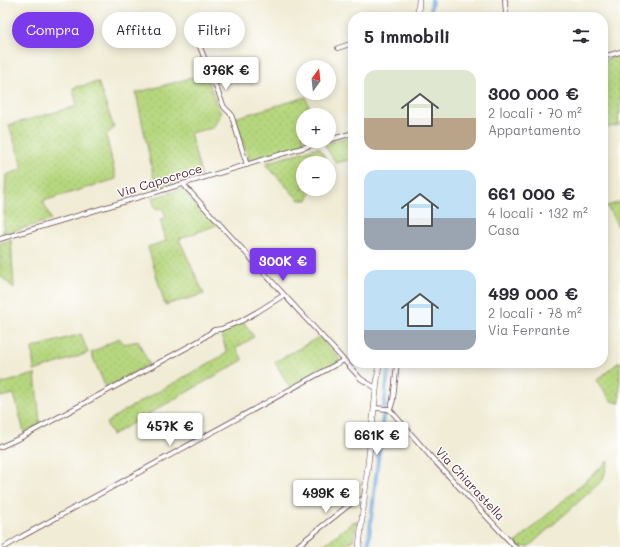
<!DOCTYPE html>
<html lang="it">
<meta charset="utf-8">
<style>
body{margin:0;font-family:Mali,sans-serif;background:#f7f7f7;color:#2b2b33;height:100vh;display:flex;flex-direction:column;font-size:15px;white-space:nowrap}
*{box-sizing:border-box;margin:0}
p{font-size:13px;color:#7c7c81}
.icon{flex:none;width:22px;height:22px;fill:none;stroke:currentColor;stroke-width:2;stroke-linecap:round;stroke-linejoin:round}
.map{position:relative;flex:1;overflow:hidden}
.side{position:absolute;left:348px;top:12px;width:260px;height:356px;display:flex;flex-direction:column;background:#fff;border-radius:16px;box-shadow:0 2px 10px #0003}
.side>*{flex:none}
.top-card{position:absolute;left:12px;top:12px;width:276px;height:36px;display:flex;gap:8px}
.needle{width:26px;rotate:15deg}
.controls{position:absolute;left:296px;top:60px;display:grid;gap:8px}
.controls a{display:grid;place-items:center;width:40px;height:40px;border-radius:50%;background:#fff;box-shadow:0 2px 10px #0003;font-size:20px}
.price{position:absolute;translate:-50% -34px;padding:0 9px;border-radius:4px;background:#fff;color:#222;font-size:13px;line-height:26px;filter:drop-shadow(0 1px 2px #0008)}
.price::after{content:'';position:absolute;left:50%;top:24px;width:12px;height:9px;margin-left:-6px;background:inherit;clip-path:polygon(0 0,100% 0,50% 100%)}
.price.selected{background:#7c3aed;color:#fff}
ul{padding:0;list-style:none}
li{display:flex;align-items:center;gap:12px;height:100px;padding:0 16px}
li span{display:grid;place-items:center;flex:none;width:112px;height:80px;border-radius:12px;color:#555}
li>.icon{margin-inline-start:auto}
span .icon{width:48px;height:48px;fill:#fffc;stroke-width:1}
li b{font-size:17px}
h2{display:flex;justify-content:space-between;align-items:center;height:48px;padding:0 16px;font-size:17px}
.tag{padding:0 14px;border-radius:18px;background:#fff;box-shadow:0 2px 10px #0003;font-size:14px;line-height:36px}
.tag.selected{background:#7c3aed;color:#fff}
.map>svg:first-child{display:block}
</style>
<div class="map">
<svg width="620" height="547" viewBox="0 0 620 547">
<defs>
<pattern id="grass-dots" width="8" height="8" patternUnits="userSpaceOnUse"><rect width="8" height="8" fill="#b6d77e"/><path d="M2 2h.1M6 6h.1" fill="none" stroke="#9eb86d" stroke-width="1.8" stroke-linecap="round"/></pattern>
</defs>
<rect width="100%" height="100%" fill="#fff"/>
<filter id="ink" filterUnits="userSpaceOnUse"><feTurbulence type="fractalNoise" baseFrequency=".025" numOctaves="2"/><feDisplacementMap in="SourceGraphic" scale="8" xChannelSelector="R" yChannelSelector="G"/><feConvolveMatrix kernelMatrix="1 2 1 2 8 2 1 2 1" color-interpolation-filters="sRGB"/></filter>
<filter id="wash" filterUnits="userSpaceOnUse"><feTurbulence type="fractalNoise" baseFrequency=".012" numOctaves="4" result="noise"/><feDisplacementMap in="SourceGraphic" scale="16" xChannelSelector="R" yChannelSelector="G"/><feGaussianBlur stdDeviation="0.9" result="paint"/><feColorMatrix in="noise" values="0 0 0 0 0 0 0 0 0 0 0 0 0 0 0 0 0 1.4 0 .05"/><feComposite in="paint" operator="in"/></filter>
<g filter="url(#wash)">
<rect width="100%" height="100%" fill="#f0ecd5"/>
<path fill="url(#grass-dots)" stroke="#807b54" d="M620,55V114L618,115L619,125L606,128L603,104V60Z
M205,74L221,114L213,128L190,133L201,174V177L156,188L136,93Z
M98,82L114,128L106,135L116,179L43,201L51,220L3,234L6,175L23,169L9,125L77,106L73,88Z
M306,97L312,115H303V141H315L249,161L235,118Z
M353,135V159L336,163L324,144Z
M319,147L328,163H303V189H313L307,200H299L266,165V163Z
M182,189L217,225L179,239L204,294L165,305L148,247L166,241L160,219L166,217L163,209L155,208L152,198Z
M620,202V230L607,206Z
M11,240L14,288L0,276V243Z
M243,321L254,337L236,348L243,360L112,435L106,423L122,412L227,353L221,334L231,327Z
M81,334L88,353L34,371L32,348Z
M319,337L340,359L339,361L290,388L275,362Z
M119,338L124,344L138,341L149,364L106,388L91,353Z
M620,361V403L611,401L597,380Z
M35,374L40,424L24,432L14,394L0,397V384Z
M608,461L603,480L528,547H519L515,543Z
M357,521L353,540L341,547H321L353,522Z"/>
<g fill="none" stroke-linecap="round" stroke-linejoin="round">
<path stroke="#69a4d9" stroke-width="4" d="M430,17L432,0
M368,547L389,363"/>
</g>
</g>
<g filter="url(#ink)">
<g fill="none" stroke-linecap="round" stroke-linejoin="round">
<defs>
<path id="minor" d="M505,0L506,17
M190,22L224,107L231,114L247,165
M338,48L353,43
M603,57L620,52
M329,140L353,133
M183,184L361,379L376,388
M0,239L325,141
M374,408L388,409L392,412L432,458L515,547
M390,410L393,400L397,363
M0,447L20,438L199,341L214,330L221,329L241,321L257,312L284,295
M5,547L21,537L344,360
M296,547L354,501L364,499"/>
<path id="major" d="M418,17L419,0
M359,547L379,363"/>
</defs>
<use href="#minor" stroke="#633e44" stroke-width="5.5"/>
<use href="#major" stroke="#633e44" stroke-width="6"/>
<use href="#minor" stroke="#fff" stroke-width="4"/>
<use href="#major" stroke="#fff" stroke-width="5"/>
</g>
</g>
<g text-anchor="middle" stroke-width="3" stroke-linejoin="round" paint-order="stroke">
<g font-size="12" fill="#4a1f2b" stroke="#fff">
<text transform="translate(160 181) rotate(-17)" y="4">Via Capocroce</text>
<text transform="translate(470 484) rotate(47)" y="4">Via Chiarastella</text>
</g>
</g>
</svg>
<div class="controls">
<a><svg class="needle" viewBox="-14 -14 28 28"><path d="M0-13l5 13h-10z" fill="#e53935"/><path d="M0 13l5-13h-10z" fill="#7c7c81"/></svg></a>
<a>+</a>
<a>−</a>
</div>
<b class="price" style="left:226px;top:91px">376K €</b>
<b class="price selected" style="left:283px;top:282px">300K €</b>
<b class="price" style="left:170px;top:447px">457K €</b>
<b class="price" style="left:377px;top:456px">661K €</b>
<b class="price" style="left:326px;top:514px">499K €</b>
<div class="top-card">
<a class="tag selected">Compra</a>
<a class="tag">Affitta</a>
<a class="tag">Filtri</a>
</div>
<section class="side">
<h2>5 immobili<svg class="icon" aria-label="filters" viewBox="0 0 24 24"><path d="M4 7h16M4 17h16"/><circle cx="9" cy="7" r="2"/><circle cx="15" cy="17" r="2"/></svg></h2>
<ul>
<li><span style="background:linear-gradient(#dfe7d0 60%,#b9a48a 0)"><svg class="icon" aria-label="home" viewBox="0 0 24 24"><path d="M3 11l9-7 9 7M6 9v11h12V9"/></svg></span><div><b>300 000 €</b><p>2 locali · 70 m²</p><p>Appartamento</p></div></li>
<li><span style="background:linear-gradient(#bfe0f5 60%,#9aa5b1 0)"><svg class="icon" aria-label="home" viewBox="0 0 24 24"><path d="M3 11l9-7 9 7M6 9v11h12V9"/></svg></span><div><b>661 000 €</b><p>4 locali · 132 m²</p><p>Casa</p></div></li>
<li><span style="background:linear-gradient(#bfe0f5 75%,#9aa5b1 0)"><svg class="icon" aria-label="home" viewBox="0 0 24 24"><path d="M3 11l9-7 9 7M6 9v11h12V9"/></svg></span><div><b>499 000 €</b><p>2 locali · 78 m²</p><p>Via Ferrante</p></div></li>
</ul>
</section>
</div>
